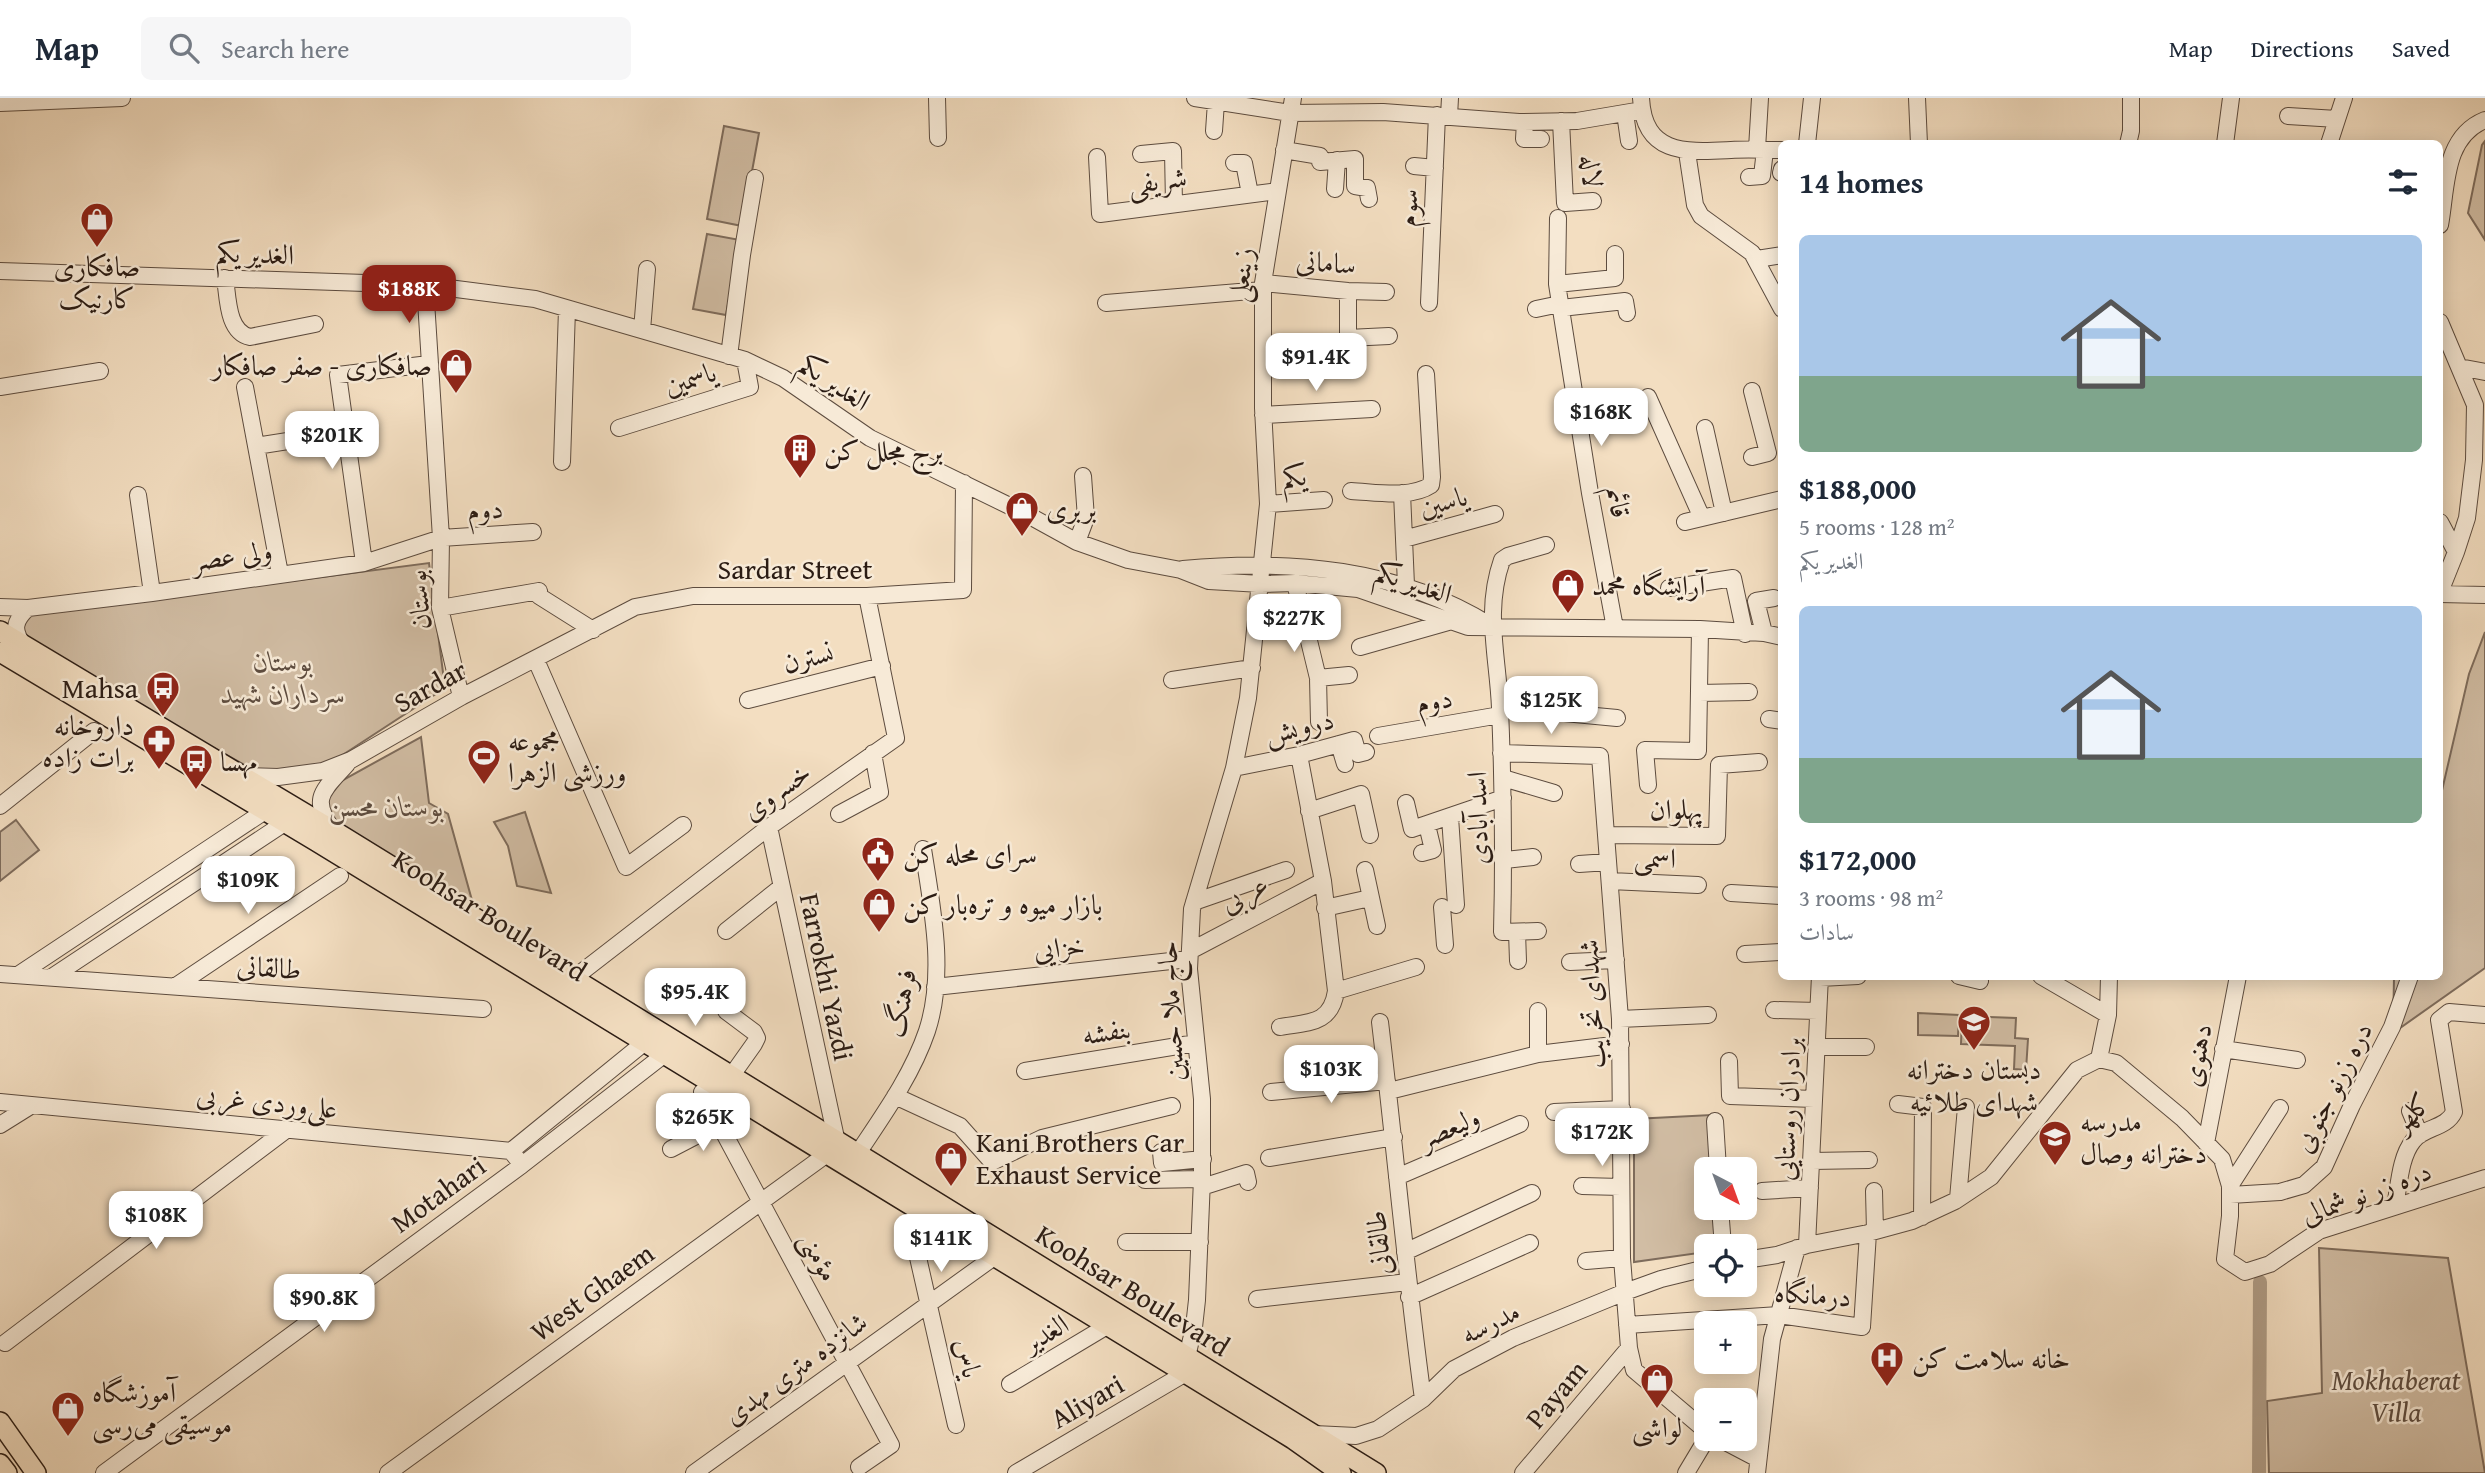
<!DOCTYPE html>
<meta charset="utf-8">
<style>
body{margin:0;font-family:"Gentium Book Plus",Amiri,serif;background:#f6f6f7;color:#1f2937;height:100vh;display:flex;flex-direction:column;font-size:26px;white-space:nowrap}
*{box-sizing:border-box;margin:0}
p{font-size:23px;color:#747a83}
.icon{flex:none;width:38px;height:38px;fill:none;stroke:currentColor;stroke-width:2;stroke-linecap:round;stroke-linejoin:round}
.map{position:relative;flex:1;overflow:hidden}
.drawer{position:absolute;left:1778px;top:42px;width:665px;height:840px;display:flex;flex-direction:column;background:#fff;border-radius:10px;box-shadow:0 4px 18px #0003}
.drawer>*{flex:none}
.needle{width:46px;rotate:139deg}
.controls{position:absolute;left:1694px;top:1059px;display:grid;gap:14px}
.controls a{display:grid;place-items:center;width:63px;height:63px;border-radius:10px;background:#fff;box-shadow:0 4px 18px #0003;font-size:35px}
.price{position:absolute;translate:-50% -60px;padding:0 16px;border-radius:14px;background:#fff;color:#222;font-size:23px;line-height:46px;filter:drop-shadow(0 2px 4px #0008)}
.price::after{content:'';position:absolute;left:50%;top:42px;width:21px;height:16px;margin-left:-10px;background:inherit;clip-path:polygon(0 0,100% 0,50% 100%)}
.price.active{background:#8f2418;color:#fff}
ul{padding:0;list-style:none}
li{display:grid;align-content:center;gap:14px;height:371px;padding:0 21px}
li span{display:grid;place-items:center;height:217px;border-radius:10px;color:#555}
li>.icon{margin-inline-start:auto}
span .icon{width:126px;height:126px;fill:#fffc;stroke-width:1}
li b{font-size:30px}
h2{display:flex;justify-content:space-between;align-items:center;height:84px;padding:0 21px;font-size:30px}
header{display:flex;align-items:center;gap:42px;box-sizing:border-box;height:98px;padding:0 35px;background:#fff;border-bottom:2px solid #e0e1e3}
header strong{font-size:33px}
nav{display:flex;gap:38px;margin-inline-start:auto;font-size:24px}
.search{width:490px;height:63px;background:#f6f6f7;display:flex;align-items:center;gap:18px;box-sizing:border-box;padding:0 24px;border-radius:10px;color:#747a83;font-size:26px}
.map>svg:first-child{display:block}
</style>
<header>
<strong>Map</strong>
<div class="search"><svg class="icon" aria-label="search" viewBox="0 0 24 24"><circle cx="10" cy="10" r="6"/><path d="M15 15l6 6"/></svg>Search here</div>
<nav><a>Map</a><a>Directions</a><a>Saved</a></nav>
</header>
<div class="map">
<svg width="2485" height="1375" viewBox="0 0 2485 1375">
<rect width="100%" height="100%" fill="#f3dec1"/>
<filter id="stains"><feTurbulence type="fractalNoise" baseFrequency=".00286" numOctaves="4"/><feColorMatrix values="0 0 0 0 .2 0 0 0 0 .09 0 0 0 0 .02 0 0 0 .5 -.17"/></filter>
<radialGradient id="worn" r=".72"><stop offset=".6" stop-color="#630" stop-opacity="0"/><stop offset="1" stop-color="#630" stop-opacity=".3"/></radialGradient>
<path fill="#d1bda4" stroke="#7e6c5c" stroke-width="2" d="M724,28L759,35L742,128L707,121Z
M2485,43V142L2468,115L2482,47Z
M707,136L740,142L726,217L693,211Z
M429,465L445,590L341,658L322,667L264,675L250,670L85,578L26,542L22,522L28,517Z
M2485,534V870L2393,935L2394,879L2440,878V701L2469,576Z
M421,639L429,705L448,716L473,806L332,724L325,700L334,687Z
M525,714L551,795L517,788L508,748L494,724Z
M16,722L39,752L0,783V734Z
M1918,915L1959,917L1958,938L1918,937Z
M1962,918L2016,920L2015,940L2028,941L2026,972L2014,971L2015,948L1961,946Z
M1711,1017L1714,1071H1706V1110H1716L1718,1148H1706V1154L1634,1164V1021Z
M2319,1150L2448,1160L2485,1375H2269L2267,1303L2322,1295Z"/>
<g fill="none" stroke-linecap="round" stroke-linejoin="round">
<path stroke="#af9c86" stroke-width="14" d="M2259,1375L2260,1184"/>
<defs>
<path id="minor" d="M937,0L938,40
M1195,0L1290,15L1383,14L1519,24L1577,23L1642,12
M1641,0C1644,58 1687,54 1731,52C1748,51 1765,52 1782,52
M1917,0L1919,46
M0,5L122,0
M1625,15L1629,43
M1449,18L1450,0
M2288,18L2337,21
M1561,23L1565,105L1593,103
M1525,24L1524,41H1541
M1214,33L1216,4
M1807,46L1812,0
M2128,46L2131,33V0
M2225,46L2231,0
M2329,46L2344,0
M1757,51L1760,0
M1284,52L1320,58V64L1355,61V88L1367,90L1369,101
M1687,54L1695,107L1701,118L1752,155L1782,211
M1141,56L1173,53L1174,106
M1097,59L1100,116L1278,93
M1234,65H1244L1250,96
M1414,68L1435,70
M1781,75L1782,71
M1749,79L1762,78L1765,52
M1335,91L1337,62
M1558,120L1557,186L1590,395L1615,530
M2440,127C2447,90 2443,39 2485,22
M1757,161L1782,157
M0,173L425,187L535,201L745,262L783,280L870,340L1028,417L1077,444L1128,462L1181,472L1209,483L1261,486L1295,485L1358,491L1468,529L1700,531L1764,535L1782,539
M225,180C228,199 227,234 250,239L315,226
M1263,185L1348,193L1386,194
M1557,186L1615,180V156
M425,187L441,440L440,510L461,599
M1348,193V240L1389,238
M1106,205L1263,192
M1429,205L1437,17
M1561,210L1625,203L1627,215
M1536,211L1560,206
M2440,224L2475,307L2474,362L2467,420L2456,454L2440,494
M642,232L647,171
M729,258L742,157L755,80
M2459,269L2485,274
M0,289L100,273
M245,289L280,476
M1648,299L1702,420
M1263,317L1372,311
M619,330L750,289L745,262
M1705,330L1724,415
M256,348L345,334
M1752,359L1768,355L1752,293
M562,364L567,211
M1351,393C1375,394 1410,401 1431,387L1432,379L1426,276
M1402,395L1406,487L1404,497
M138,397L152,495
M1268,406L1324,402
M1685,424L1782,401
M2440,424L2456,454
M1404,441L1495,416
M1077,444L1086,420L1083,378
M364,465L338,277L429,266
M1183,471C1290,461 1398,470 1491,528
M1295,485L1318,580L1319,624
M1669,490L1733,480L1745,536
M2440,496L2485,497
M539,498L593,532
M0,509L28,510L152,495L364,465L441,440L533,434
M440,510L539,493
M1764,535L1756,503L1774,500
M24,548C12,532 14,523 28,510
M1360,549L1448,524
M536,562L626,769L683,727
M1318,580L1349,577
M1172,582L1252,570
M1699,595L1749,594
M748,602L882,568
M1500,609L1617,620
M1769,621L1782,623
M1378,638L1500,617
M1339,646L1345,666
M1501,655L1600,658L1620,921L1622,1160L1629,1250L1634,1272L1706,1333
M1234,670L1299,657L1354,642L1358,656L1366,654
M243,678L278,679L323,673L351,662L461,599L635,509L693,498H867L963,492L964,385
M1503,680L1554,695
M1648,687L1645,652L1698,653L1700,531
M1406,705L1412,731L1503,700
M0,708L94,633
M1309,713L1361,696L1370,737
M839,716L880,694L873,655
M1450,719L1456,807
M769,729L836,1040
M333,732C309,700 324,692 347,666
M1606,737L1717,738L1719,667L1759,664
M1422,755L1433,752L1427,727
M1505,762L1533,759
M1579,766L1608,764
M1365,772L1377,828
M1610,783L1698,787
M1731,795L1782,798
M1194,804L1286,772
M1442,809L1445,847
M1325,810L1370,800
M726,833L780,790
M1538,833L1502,834C1504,759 1503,685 1500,610C1498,559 1484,513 1502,462L1508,458L1546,447
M1517,834L1518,863
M1190,853L1323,783
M1745,856L1782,854
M1570,864L1616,862
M0,876L483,911
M18,877L274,707
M1959,878L1980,883
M2041,878L2108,917
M52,879L292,720
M574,880L769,729L896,640L867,498
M1820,880L1858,878
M176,888L340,778
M935,889L1189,861
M1336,893L1416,869
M1774,912L1818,913
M726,913L754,934L757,940L754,946L732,977
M1620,921L1708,917
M1380,924C1395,1050 1406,1176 1423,1301
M1280,929C1308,924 1331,927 1336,893L1323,783L1299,657
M1816,949H1866
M2223,951L2297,962
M1538,956V913
M2099,961L2108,917L2109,878
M1729,963L1730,998L1814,1001
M1025,973L1196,945
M1389,993L1538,956L1621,946
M702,994L891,1347L859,1369
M1271,994L1387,983
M895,998L960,1028L992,1064L1042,1040L1172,1008
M0,1004L511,1053L522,1067
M1898,1006L1923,1009L1922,1119
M2410,1013L2420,1037
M1554,1014L1622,1011
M1715,1023L1718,1071
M0,1027L32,1007
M2206,1045L2238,878
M671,1051L719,1026
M511,1053L645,944
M1161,1054L1162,1065L1203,1061
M858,1055C884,1016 912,977 927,933C946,875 932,809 923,751
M1269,1060L1394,1039
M1812,1063L1869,1062
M1397,1079L1520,1026
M1145,1082L1202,1081
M1582,1088L1621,1089
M2230,1088L2280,1010
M1202,1089L1246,1075L1248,1084
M1762,1093L1810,1090
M1874,1093L1875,1133
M2230,1097L2280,1094L2304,1087L2324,1069L2352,1007L2392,929L2410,878
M1958,1101L1966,1009
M2395,1108C2399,1088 2400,1059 2413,1043C2423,1029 2446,1031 2454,1014L2439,922L2449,914L2485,917
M1720,1110L1723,1148
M1126,1144H1200
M1807,1147L1820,878
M1405,1154L1532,1095
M917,1155L956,1327
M1745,1162L1777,1157L1807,1147L1868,1135L1912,1123L1955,1103L1991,1079L2077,972L2099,961L2116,965L2182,1020L2222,1061L2230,1088V1118L2225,1161L2245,1174L2270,1166L2319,1133L2485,1080
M1586,1163L1622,1160
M1409,1199L1530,1145
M1257,1201L1408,1184
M1627,1227L1779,1217L1862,1229L1868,1135
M5,1245L286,1032
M1187,1259L1194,1229L1197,1202L1202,1081V1001L1189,871L1192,811L1234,670L1248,600L1268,406L1263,310V185L1293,0
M1010,1286L1107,1228
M1314,1336L1356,1338L1378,1331L1423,1301L1454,1271L1513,1240L1625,1194L1661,1181L1706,1170
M1718,1340L1758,1361
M104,1375L522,1067L665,956
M388,1375L827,1056
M694,1375L994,1159
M1016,1375L1184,1276
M1523,1375L1629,1250
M1686,1375L1707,1340
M1757,1375L1772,1241L1797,1150"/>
<path id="major" d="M0,533L334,733L1376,1375
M0,554L316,743L1293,1341L1341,1375
M0,1324L36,1375
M0,1366L7,1375"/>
</defs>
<use href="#minor" stroke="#5d4c3f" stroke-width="18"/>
<use href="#major" stroke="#2b1c14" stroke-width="22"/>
<use href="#minor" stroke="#f7ead7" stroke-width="16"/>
<use href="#major" stroke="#f3dec1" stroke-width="19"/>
</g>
<defs>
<symbol id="shop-pin" viewBox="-11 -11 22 30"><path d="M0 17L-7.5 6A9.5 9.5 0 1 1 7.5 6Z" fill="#8f2418" stroke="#f7ead7"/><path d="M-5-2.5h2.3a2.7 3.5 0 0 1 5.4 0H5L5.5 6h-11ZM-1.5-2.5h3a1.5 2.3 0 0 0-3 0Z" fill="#fff"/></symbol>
<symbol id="building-pin" viewBox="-11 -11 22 30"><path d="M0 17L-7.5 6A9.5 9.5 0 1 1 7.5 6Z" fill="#8f2418" stroke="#f7ead7"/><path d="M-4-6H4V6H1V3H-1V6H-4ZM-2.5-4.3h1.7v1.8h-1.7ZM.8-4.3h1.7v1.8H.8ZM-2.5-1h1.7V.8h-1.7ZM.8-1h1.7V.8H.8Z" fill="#fff"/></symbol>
<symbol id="bus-pin" viewBox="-11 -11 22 30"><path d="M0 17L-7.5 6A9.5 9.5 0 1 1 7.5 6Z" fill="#8f2418" stroke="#f7ead7"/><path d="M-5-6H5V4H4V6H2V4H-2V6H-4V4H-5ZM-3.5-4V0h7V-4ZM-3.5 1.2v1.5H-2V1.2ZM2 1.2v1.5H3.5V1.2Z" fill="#fff"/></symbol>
<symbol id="pharmacy-pin" viewBox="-11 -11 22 30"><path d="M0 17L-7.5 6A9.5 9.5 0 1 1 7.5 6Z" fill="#8f2418" stroke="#f7ead7"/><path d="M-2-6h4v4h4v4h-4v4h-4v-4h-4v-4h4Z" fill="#fff"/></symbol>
<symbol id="stadium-pin" viewBox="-11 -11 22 30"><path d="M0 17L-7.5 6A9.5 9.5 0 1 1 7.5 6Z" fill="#8f2418" stroke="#f7ead7"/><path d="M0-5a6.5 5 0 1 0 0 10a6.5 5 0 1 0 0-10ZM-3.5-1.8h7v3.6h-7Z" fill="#fff"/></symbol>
<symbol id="civic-pin" viewBox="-11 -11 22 30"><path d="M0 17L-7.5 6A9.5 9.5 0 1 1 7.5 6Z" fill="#8f2418" stroke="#f7ead7"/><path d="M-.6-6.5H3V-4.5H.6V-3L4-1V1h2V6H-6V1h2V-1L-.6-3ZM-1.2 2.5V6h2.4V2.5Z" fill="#fff"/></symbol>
<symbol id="school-pin" viewBox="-11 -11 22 30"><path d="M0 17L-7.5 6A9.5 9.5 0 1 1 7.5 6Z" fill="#8f2418" stroke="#f7ead7"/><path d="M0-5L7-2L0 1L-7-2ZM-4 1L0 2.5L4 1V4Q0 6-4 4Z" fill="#fff"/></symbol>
<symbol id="hospital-pin" viewBox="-11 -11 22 30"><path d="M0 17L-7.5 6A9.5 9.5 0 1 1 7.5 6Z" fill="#8f2418" stroke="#f7ead7"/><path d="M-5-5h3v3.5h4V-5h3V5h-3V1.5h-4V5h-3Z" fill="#fff"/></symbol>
</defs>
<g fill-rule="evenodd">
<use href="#shop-pin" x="78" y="102" width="38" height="52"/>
<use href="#shop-pin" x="437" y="248" width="38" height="52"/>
<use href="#building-pin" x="781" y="333" width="38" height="52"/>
<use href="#shop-pin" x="1003" y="391" width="38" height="52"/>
<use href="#shop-pin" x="1549" y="468" width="38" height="52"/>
<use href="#bus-pin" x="144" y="571" width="38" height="52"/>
<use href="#pharmacy-pin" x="140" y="624" width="38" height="52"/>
<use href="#stadium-pin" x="465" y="639" width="38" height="52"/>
<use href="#bus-pin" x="177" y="644" width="38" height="52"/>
<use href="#civic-pin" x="859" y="736" width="38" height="52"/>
<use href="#shop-pin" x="860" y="787" width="38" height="52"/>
<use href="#school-pin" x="1955" y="905" width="38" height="52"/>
<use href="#school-pin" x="2036" y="1020" width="38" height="52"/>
<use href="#shop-pin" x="932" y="1041" width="38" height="52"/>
<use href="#hospital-pin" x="1868" y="1241" width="38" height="52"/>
<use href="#shop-pin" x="1638" y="1263" width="38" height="52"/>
<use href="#shop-pin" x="49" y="1291" width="38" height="52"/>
</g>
<g text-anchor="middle" stroke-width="5" stroke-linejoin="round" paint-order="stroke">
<g font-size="28" fill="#2b1c14" stroke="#f7ead7">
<text transform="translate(1592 73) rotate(83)" y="10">لاله</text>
<text transform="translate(1157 82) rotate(-8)" y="10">شریفی</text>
<text transform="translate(1407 110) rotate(-87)" y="10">سوم</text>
<text transform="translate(255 155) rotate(2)" y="10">الغدیر یکم</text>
<text transform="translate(1326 164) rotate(4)" y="10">سامانی</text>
<text transform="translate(1240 177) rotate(-84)" y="10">زینعلی</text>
<text transform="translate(690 280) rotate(-17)" y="10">یاسمین</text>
<text transform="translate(835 284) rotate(34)" y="10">الغدیر یکم</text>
<text transform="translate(1294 378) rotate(-5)" y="10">یکم</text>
<text transform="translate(1443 403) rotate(-15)" y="10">یاسین</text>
<text transform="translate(1619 404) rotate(80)" y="10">قائم</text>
<text transform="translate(485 411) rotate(-4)" y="10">دوم</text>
<text transform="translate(232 457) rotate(-8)" y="10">ولی عصر</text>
<text x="795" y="481">Sardar Street</text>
<text transform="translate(1414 484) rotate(19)" y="10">الغدیر یکم</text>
<text transform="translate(418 502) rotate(-95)" y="10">بوستان</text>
<text transform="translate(808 559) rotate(-14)" y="10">نسترن</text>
<text transform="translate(430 588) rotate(-29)" y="10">Sardar</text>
<text transform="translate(1434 602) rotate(-11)" y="10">دوم</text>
<text transform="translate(1299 628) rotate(-13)" y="10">درویش</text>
<text transform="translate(776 693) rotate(-36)" y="10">خسروی</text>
<text x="1676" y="721">پهلوان</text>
<text transform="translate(1477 720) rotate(-91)" y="10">اسد آبادی</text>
<text transform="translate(1655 759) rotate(3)" y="10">اسمی</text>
<text transform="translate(1244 795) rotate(-28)" y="10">عربی</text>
<text transform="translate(490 817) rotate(32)" y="10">Koohsar Boulevard</text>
<text transform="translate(1059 849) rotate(-6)" y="10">خزایی</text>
<text transform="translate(269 869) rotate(4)" y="10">طالقانی</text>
<text transform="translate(827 879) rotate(78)" y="10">Farrokhi Yazdi</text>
<text transform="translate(900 905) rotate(-79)" y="10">فرهنگ</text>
<text transform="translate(1591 906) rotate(-93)" y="10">شهدای تخریب</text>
<text transform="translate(1170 913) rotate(-93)" y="10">حاج ملا حسین</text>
<text transform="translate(1106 933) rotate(-9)" y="10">بنفشه</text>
<text transform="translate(2196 957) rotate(-79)" y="10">دهنوی</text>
<text transform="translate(2332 989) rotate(-63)" y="10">دره زرنو جنوبی</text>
<text transform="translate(267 1003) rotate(6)" y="10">علی‌وردی غربی</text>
<text transform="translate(1787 1011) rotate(-87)" y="10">برادران روستایی</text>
<text transform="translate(2411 1014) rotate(-45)" y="10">کلهر</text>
<text transform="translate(1449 1029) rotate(-23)" y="10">ولیعصر</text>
<text transform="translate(2366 1094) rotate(-20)" y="10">دره زر نو شمالی</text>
<text transform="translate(438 1096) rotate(-36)" y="10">Motahari</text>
<text transform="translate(1378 1145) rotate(-96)" y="10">طالقانی</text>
<text transform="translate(820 1158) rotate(62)" y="10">مؤمنی</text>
<text transform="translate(1133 1192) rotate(32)" y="10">Koohsar Boulevard</text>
<text transform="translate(592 1194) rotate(-36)" y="10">West Ghaem</text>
<text transform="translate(1813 1196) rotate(4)" y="10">درمانگاه</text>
<text transform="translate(1490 1224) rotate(-26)" y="10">مدرسه</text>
<text transform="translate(1045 1235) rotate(-31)" y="10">الغدیر</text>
<text transform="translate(969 1260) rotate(78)" y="10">یاس</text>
<text transform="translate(795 1270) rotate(-36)" y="10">شانزده متری مهدی</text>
<text transform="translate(1556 1296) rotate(-50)" y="10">Payam</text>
<text transform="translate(1087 1303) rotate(-30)" y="10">Aliyari</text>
</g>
<g font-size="28" fill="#2b1c14" stroke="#f7ead7" text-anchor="start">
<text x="97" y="178" text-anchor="middle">صافکاری<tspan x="97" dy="32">کارنیک</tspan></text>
<text x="432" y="277" text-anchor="end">صافکاری - صفر صافکار</text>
<text x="824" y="362">برج مجلل کن</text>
<text x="1046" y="420">بربری</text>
<text x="1592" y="497">آرایشگاه محمد</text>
<text x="138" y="600" text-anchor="end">Mahsa</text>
<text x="134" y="637" text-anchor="end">داروخانه<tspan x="134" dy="32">برات زاده</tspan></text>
<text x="508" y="652">مجموعه<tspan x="508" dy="32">ورزشی الزهرا</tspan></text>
<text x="220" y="673">مهسا</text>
<text x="903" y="765">سرای محله کن</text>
<text x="903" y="816">بازار میوه و تره‌بار کن</text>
<text x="1974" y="981" text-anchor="middle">دبستان دخترانه<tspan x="1974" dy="32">شهدای طلائیه</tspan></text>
<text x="2080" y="1033">مدرسه<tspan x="2080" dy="32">دخترانه وصال</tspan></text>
<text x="976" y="1054">Kani Brothers Car<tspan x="976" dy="32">Exhaust Service</tspan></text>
<text x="1912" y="1270">خانه سلامت کن</text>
<text x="92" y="1304">آموزشگاه<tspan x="92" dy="32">موسیقی می‌رسی</tspan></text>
<text x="1657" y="1339" text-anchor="middle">لواشی</text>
</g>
<g font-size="28" font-style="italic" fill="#5d4c3f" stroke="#f7ead7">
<text x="283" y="573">بوستان<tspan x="283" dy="32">سرداران شهید</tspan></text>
<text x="386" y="718">بوستان محسن</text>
<text x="2396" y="1292">Mokhaberat<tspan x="2396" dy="32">Villa</tspan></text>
</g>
</g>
<rect width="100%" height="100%" filter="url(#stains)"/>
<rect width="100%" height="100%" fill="url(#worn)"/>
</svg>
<div class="controls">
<a><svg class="needle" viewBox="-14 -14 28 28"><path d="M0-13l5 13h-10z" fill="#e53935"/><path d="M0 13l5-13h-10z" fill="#747a83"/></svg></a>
<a><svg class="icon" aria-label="locate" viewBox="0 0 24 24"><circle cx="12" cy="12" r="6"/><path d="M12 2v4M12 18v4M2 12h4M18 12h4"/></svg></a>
<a>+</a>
<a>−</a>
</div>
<b class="price active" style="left:409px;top:227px">$188K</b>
<b class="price" style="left:1316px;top:295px">$91.4K</b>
<b class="price" style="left:1601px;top:350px">$168K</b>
<b class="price" style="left:332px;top:373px">$201K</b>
<b class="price" style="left:1294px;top:556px">$227K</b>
<b class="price" style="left:1551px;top:638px">$125K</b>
<b class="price" style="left:248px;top:818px">$109K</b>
<b class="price" style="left:695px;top:930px">$95.4K</b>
<b class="price" style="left:1331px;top:1007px">$103K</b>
<b class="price" style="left:703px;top:1055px">$265K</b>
<b class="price" style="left:1602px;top:1070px">$172K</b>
<b class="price" style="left:156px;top:1153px">$108K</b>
<b class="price" style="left:941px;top:1176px">$141K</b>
<b class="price" style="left:324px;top:1236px">$90.8K</b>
<section class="drawer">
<h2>14 homes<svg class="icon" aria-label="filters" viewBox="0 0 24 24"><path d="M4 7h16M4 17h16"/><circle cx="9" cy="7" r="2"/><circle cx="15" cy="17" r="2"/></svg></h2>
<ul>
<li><span style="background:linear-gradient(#a9c7e8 65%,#7fa58c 0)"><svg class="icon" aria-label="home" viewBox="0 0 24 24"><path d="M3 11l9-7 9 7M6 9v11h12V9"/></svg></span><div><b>$188,000</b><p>5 rooms · 128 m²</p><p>الغدیر یکم</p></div></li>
<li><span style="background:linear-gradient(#a9c7e8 70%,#7fa58c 0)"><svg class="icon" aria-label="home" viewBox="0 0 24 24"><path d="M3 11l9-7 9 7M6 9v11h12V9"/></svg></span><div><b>$172,000</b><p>3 rooms · 98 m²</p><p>سادات</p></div></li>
</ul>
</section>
</div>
